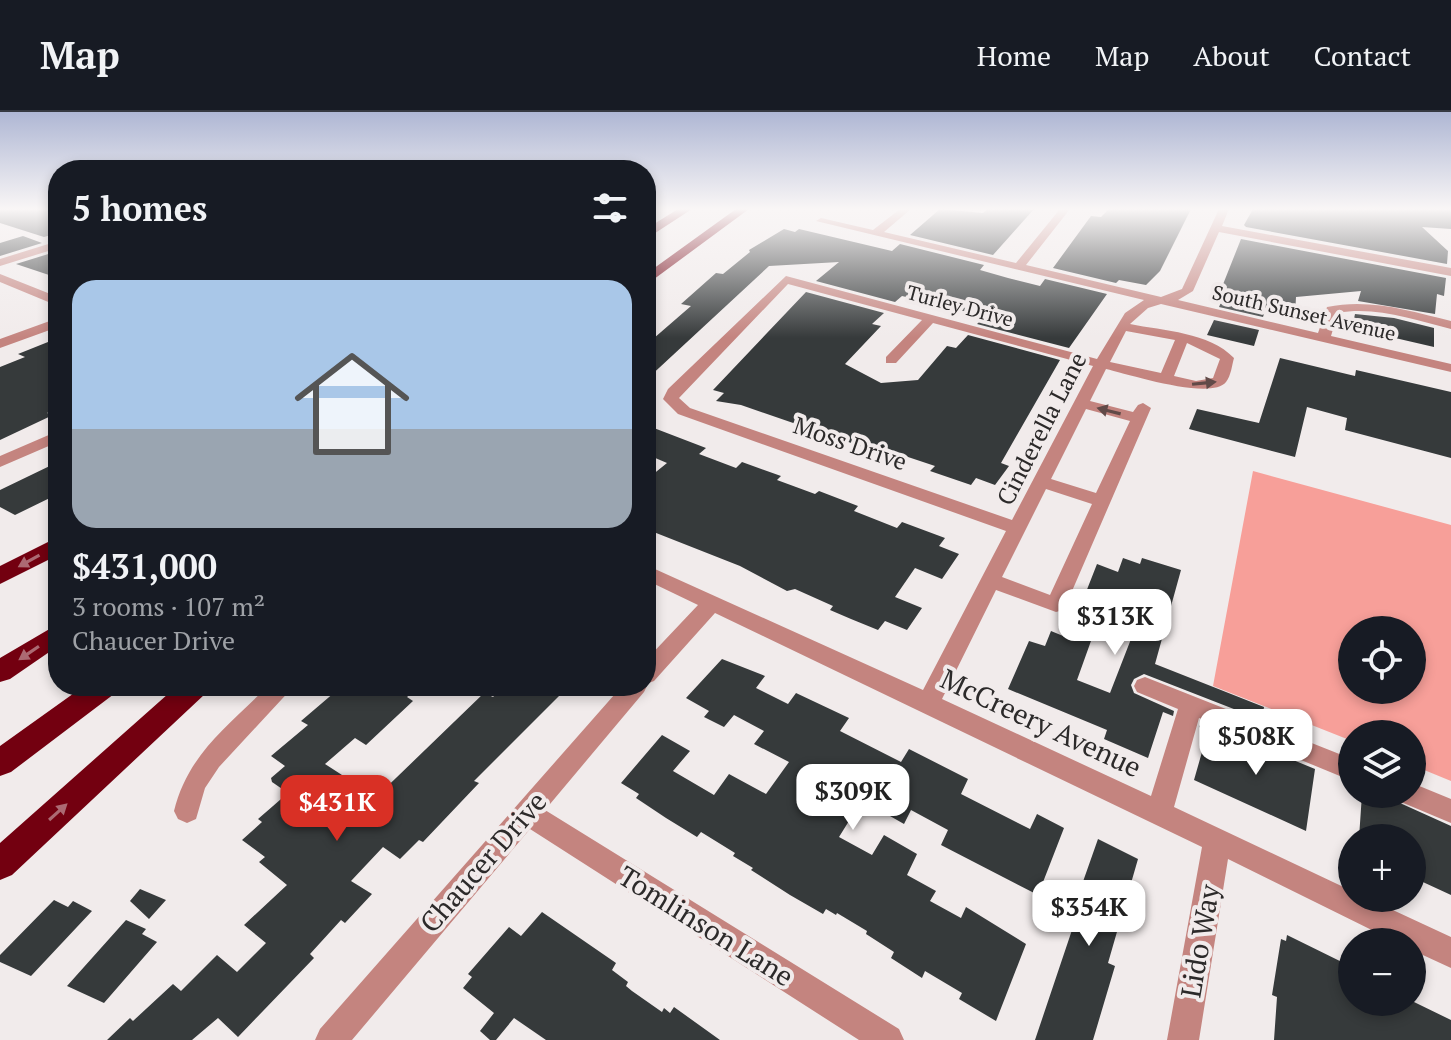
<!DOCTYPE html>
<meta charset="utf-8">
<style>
body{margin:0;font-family:"PT Serif",serif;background:#20242c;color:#f1f3f6;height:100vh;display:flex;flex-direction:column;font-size:30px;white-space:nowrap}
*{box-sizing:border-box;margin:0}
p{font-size:26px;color:#9ea1a6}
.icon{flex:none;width:44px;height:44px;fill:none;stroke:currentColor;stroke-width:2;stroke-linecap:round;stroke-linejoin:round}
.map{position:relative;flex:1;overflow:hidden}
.side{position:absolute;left:48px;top:48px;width:608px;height:536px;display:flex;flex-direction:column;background:#171b24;border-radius:32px;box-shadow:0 4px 12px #0003}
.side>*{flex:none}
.tools{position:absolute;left:1338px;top:504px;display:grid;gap:16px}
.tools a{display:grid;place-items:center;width:88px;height:88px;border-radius:50%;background:#171b24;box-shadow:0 4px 12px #0003;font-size:40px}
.price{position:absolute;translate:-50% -68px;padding:0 18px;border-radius:16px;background:#fff;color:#222;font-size:26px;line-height:52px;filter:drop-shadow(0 2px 4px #0008)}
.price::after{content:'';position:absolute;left:50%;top:48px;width:24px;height:18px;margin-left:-12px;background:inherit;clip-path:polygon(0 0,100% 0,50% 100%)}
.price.active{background:#d93025;color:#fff}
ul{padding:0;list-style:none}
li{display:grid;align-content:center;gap:16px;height:424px;padding:0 24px}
li span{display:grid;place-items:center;height:248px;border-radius:24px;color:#555}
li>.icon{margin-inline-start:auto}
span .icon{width:144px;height:144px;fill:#fffc;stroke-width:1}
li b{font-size:34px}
h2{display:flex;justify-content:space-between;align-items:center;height:96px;padding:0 24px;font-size:34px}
header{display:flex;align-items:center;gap:48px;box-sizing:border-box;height:112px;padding:0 40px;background:#171b24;border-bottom:2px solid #363941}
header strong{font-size:38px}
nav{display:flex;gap:44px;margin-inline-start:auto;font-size:28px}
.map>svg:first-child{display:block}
</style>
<header>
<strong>Map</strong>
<nav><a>Home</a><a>Map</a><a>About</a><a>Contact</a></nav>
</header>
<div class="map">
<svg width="1451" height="928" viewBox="0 0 1451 928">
<rect width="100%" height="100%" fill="#f1ebeb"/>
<path fill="#f79f99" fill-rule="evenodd" d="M1253,359L1451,413V669L1412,653V622H1352V629L1213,574ZM1352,518H1412V578H1352Z"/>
<path fill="#363a3b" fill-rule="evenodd" d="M0,97H58V121L44,125L0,111Z
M940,97L983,101L988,97H1034L993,143L910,123Z
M1109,97H1191L1160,159L1146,173L1119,168L1116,171L1053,156L1091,104L1101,105Z
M1253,97H1451V117L1422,115L1448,139L1447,152L1246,115L1244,113Z
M784,117L795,120L799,117L892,139L900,132L984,153L980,158L1008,166L1040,174L1045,167L1107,182L1069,236L977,212L984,205L952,196L902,184L895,190L816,169L839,150L769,154L646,268V233L691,194L681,192L716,161L723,162L750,140L749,138Z
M23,124L42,131L0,144V131Z
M1241,127L1446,166L1444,184L1437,182L1435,202L1358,189L1361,179L1296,185L1295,203L1265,199L1263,205L1219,195L1223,186L1218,185Z
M58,139V166L16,152Z
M806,180L884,201L872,212L881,214L845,252L881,271L918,268L947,234L956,236L968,223L1060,248L1001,351L1009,354L995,373L976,366L971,373L930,359L935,354L893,340L889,344L741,293L716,289L724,281L713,278Z
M1355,202L1394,206L1434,216V235L1352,216Z
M1214,208L1259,218L1254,234L1207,223Z
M58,226V296L47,301L53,303L0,328V255L25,245L18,242Z
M1280,246L1355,264L1356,258L1451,280V346L1345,318L1347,306L1307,295L1295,345L1189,317L1197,297L1259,311Z
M646,313L706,336L699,342L736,356L742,350L781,364L777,368L815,382L819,379L858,394L854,399L897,416L902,410L945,426L939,434L959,442L942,467L915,456L895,485L922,496L907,518L885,509L878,518L851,507L830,498L833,494L795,477L787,479L740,454L646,417V368L667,351L646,342Z
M58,350V382L15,403L0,395V378Z
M1123,446L1140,452L1142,446L1181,458L1155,552L1264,595L1262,608L1144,562L1134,567L1131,573L1134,581L1174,599L1173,604L1163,600L1148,646L1104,627L1107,618L1008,577L1029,529L1045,534L1051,519L1068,526L1097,452L1118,460ZM1096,515L1131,527L1110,581L1077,568Z
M722,547L765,564L756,576L788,592L796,581L849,606L840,619L901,650L909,637L968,667L961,682L1030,717L1037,702L1064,716L1038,783L941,733L948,718L911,698L904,712L862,688L839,725L872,743L884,723L917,742L907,763L936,779L930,789L961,806L966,795L1026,832L996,909L959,887L962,881L925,859L922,866L891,846L894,840L866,822L867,819L837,801L836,803L826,797L823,802L790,783L751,758L753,756L733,744L735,741L701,720L697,725L666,706L636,686L639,682L621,671L662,623L690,639L673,659L714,683L729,662L766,682L789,650L754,632L764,619L734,603L724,615L704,605L709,599L686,586Z
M342,574H419L407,585L413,589L366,633L355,626L325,652L342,663V667L305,700L338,722L484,581L493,585L504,574H564L557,580L561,582L474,669L479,671L423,730L419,728L400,747L383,735L351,769L372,782L345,811L341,808L310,842L314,846L238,925L218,906L192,928H107L130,906L133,909L173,872L181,879L217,843L237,860L266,831L244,813L287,773L259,750L265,745L242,728L262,710L258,707L288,681L272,670L271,666L285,654L271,644L308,613L301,609Z
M1201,610L1315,657L1306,719L1194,668L1208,619L1199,615Z
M1362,682H1380L1451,714V783L1412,765V726H1359Z
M1098,727L1138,747L1108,851L1115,854L1093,928H1035L1072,818L1067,815Z
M140,777L166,788L149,807L130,789Z
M54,788L68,795L73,789L92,799L31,864L0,850V843Z
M542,800L616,851L612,858L628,870L626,874L632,879L662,900L664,896L670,901L674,895L720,928H546L514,906L496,928H490L480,919L494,901L463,876L472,865L468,862L509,815L521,824Z
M126,808L146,817L142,822L157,830L104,891L67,874Z
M1287,823L1352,855V890H1414L1451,908V928H1274L1277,885L1272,883L1281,827L1286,829Z"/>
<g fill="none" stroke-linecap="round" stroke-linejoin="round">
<path fill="#c4847f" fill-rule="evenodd" d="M900,97H911L884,120L1016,151L1060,97H1070L1026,153L1161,185L1182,177L1219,97H1229L1222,114L1451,156V164L1219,120L1193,179L1178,188L1318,221L1327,195C1370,186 1410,199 1451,209V217C1414,208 1376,194 1338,201L1331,224L1451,252V260L1161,192L1148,196L1130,212C1164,219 1209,220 1234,246C1232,253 1231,264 1226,270C1211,289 1128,262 1106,257L1090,289L1133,300L1138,293L1143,291L1151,296L1066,493L1063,498L1056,500L996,478L942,587L1151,684L1178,597L1137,580L1134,574L1137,568L1145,565L1352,647V669L1199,606L1174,695L1352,779V786H1367L1451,825V856L1412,838V830H1396L1228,747L1199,928H1167L1202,735L715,501L654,569L646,572L647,574L644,580L545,698L899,917L904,928H859L530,717L352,928H315L320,917L622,574H646V548L698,493L646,468V453L923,578L1006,419L678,302L663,287L668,277L786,164L1097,247L1125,201L1144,188L816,109L821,106L873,118ZM788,172L922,208L886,245V251H896L933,211L1093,254L1012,408L690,296L679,286ZM1126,219L1175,228L1161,261L1110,250ZM1187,231L1220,247L1213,266L1196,269L1174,264ZM1086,297L1130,309L1096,381L1051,367ZM1046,377L1092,392L1050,483L1002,465Z
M58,129V136L0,154V147Z
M0,162L58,185V194L0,170Z
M58,206V215L0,236V227Z
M58,319V330L0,355V344Z
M268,574H294L219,655L205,676L196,707L187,711L178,707L174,699C188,642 228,614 268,574Z
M1412,671L1451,687V711L1401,690L1397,682H1412Z"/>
<path fill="#730010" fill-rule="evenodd" d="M678,97H692L646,127V117Z
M736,97H749L646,173V162Z
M58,425V443L0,472V454Z
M58,512V534L10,567L0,570V546Z
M84,574H118L114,582L11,660L0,664V634Z
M177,574H209L205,582L12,763L0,768V731Z"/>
</g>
<defs><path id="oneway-solid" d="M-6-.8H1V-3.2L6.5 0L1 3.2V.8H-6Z" transform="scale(2)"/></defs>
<g fill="#614a48">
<use href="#oneway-solid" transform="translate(1204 271) rotate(-6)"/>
<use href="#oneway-solid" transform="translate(1109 299) rotate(-166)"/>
</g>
<g fill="#ac6a73">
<use href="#oneway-solid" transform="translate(29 449) rotate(151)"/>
<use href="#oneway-solid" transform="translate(29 541) rotate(146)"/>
<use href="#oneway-solid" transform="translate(58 700) rotate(-42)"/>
</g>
<linearGradient id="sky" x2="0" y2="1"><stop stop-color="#afb7d4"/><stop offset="0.43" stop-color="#f9f6f6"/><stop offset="1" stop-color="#f9f6f6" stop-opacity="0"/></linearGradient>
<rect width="1451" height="226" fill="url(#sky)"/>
<g text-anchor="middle" stroke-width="8" stroke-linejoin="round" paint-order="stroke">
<g font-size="20" fill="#2c2a2a" stroke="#f1ebeb">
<text transform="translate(960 194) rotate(15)" y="7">Turley Drive</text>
<text transform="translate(1304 201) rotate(13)" y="7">South Sunset Avenue</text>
</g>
<g font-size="24" fill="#2c2a2a" stroke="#f1ebeb">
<text transform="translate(1042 317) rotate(-63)" y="8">Cinderella Lane</text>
<text transform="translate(850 332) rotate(19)" y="8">Moss Drive</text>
</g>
<g font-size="28" fill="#2c2a2a" stroke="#f1ebeb">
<text transform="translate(1041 611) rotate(25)" y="10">McCreery Avenue</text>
<text transform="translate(483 750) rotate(-49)" y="10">Chaucer Drive</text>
<text transform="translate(706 814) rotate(32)" y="10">Tomlinson Lane</text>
<text transform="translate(1200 829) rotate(-80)" y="10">Lido Way</text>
</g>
</g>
</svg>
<div class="tools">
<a><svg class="icon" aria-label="locate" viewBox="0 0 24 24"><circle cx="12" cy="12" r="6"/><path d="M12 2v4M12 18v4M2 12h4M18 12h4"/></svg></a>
<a><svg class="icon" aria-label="layers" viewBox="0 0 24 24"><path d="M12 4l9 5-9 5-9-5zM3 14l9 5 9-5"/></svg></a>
<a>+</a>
<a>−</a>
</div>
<b class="price" style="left:1115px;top:545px">$313K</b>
<b class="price" style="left:1256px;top:665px">$508K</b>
<b class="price" style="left:853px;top:720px">$309K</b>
<b class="price active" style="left:337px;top:731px">$431K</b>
<b class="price" style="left:1089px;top:836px">$354K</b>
<section class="side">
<h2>5 homes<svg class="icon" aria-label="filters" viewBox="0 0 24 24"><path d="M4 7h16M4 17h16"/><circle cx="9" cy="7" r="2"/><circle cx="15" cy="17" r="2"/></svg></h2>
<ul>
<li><span style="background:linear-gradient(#a9c7e8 60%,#9aa5b1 0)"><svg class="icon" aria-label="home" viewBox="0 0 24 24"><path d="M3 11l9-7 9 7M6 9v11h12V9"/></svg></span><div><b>$431,000</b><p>3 rooms · 107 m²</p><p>Chaucer Drive</p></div></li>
</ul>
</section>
</div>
